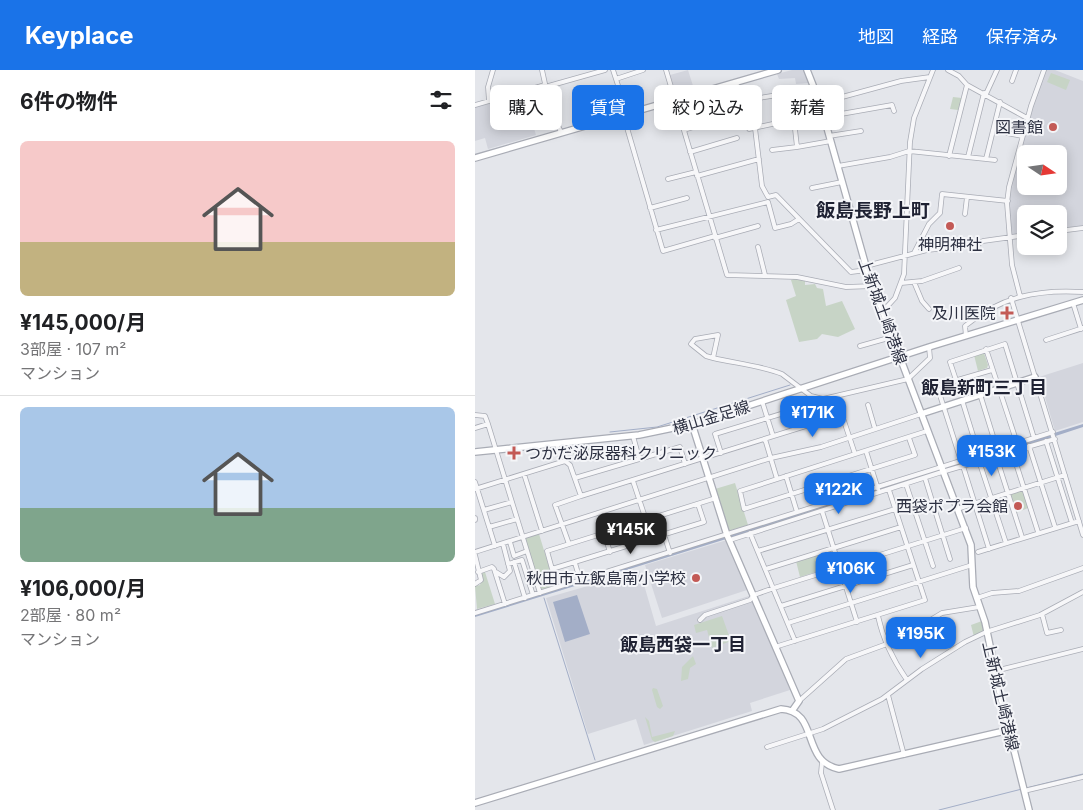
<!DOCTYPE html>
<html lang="ja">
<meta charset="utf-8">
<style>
body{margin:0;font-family:Inter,"Noto Sans JP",sans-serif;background:#f2f2f2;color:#202124;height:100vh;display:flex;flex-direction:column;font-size:19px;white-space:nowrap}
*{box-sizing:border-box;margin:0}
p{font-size:16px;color:#757577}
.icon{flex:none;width:28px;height:28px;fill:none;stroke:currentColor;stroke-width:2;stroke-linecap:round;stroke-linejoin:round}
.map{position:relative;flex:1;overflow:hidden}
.details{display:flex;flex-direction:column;background:#fff;width:475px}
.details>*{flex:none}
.top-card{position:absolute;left:15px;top:15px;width:475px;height:45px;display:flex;gap:10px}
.needle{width:32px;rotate:103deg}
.buttons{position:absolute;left:542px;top:75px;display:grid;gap:10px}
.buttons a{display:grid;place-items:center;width:50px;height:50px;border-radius:8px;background:#fff;box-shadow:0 2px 12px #0003;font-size:25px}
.price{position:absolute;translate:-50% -42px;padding:0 11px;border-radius:10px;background:#1a73e8;color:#fff;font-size:16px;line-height:32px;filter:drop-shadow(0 1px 2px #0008)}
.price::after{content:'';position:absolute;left:50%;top:30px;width:15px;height:11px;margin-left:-8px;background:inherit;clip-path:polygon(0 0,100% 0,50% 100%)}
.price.selected{background:#222;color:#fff}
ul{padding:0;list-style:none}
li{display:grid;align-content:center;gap:10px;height:265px;padding:0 20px}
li+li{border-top:1px solid #e0e0e0}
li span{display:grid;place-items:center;height:155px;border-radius:8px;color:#555}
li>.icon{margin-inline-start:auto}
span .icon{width:90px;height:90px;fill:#fffc;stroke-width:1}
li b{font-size:21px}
h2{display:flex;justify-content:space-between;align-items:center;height:60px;padding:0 20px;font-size:21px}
.pill{padding:0 18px;border-radius:8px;background:#fff;box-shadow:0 2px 12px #0003;font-size:18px;line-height:45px}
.pill.selected{background:#1a73e8;color:#fff}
header{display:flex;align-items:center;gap:30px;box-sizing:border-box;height:70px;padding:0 25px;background:#1a73e8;color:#fff}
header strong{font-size:24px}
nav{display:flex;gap:28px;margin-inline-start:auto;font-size:18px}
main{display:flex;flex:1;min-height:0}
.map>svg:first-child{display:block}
</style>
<header>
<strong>Keyplace</strong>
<nav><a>地図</a><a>経路</a><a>保存済み</a></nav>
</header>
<main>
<section class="details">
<h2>6件の物件<svg class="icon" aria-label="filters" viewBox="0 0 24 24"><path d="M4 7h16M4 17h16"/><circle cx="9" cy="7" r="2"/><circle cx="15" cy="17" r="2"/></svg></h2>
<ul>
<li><span style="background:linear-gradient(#f6c9c9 65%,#c2b280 0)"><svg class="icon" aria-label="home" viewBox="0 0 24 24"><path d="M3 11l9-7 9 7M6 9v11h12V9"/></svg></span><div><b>¥145,000/月</b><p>3部屋 · 107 m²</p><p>マンション</p></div></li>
<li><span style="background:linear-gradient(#a9c7e8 65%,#7fa58c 0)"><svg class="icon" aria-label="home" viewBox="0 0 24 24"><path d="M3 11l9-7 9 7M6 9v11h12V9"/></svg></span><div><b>¥106,000/月</b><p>2部屋 · 80 m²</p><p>マンション</p></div></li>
</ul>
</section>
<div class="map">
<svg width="608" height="740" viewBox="0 0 608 740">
<rect width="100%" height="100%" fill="#e4e6eb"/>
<path fill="#d3d5dd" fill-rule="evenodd" d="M213,0L219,19L203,24L199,22L195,5Z
M317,0H330L335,13L321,14L320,8L304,9L302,4Z
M571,0H580L608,11V157L584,160V144H551V164L535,166L534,132L541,98L565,10ZM551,84H584V116H551Z
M48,22L61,65L13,79L10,68L0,71V36Z
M608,293V352L580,361L564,307Z
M252,470L272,520L187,548L170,495Z
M165,501L181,556L277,525L315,620L275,633L277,641L169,675L161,649L113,664L71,528Z"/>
<path fill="#c7d4c6" d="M576,3L595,10L591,20L572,12Z
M478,27L487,28L483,40L475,39Z
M107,31L113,49L104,52L98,33Z
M322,208L330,211V215L340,214L342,218L348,219L351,236L367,231L380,259L363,267L347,264L342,269L324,272L311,230L321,226L316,210Z
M509,283L513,295L512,298L503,301L499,285Z
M124,376L99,386L97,378Z
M260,413L273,455L253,461L240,419Z
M548,421L553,438L541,443L535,424Z
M64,464L75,500L71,501L76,518L66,521L50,468Z
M354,481L361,494L360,496L325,507L321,491Z
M10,502L20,534L2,539L0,516L5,515L7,509L6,503Z
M247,546L256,571L237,578L232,560L221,563L219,555Z
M507,551L509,561L499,567L496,555Z
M218,586L221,594L215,598L213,609L206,611L207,597Z
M178,618L182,619L188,636L185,639L182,637L177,620Z
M170,647L174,651L177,667L200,661L198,666L180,672L177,670Z"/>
<path fill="#a3aec7" d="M608,354V357L538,380L0,547V545L67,524Z
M102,525L115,564L90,572L78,532Z"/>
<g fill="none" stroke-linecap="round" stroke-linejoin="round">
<path stroke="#a3aec7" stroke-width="1" d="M135,362L182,357L315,315
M100,387L135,376
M69,528L120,690
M551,718L608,704
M464,740L547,719"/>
<defs>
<path id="street" d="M67,0L76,41L86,62
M138,0L152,43
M191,0L252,205L322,207L371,217L399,216
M473,0L484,6L492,15L552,48
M141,9L168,0
M537,11L541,0
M261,12L274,59L348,43
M70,17L130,0
M511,24L522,0
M278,29L340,19
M14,31L13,17L18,0
M345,33L426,11L455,7
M0,35L70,15
M148,44L188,181L240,166
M60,45L76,40
M349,47L417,35L419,41
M319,50L322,77L356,71
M280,58L287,116L293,127L301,125L376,202L392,200
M209,60L250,47
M532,63L547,66
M354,66L386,61
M297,80L322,77
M215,82L262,68
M474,86L492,15
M493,87L509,23
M511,89L520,90
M363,96L415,87L434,81L511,89L525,32
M222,106L284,89
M193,109L221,102
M337,118L367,112
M175,138L212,128
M490,144L492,127
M181,160L293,132L300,158L316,154L324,149
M584,161L608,158
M240,168L283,156
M283,177L290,205
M439,183L454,154L465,143L467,124L533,131
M391,196L452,180L502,175L508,171L551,165
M439,212L447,231L454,239
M426,213L447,211L484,198
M545,226L537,195L532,133L534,117L556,36L569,0
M536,228L608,465
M598,233L606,259
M408,241L420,228L429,204L435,72L439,48L458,0
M491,266L490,256C525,227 562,219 608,222
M571,270L608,258
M385,276L417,267
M511,279L542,373
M238,288L243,265L220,269L216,274L231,286L238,288C259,293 288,296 307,304L336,326L348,329L433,309L455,288L454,277
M481,310L475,292L530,274L559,368
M505,324L522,379
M487,330L504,385
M287,331L298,366
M393,335L400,359
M0,345L10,346L13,354
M0,358L13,354L65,523
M158,366L164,388
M434,368L440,385L269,439L265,421L452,361
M290,369L302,409
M571,371L597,453
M82,374L86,392
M554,376L580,457
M391,381L403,419
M537,381L563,462
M246,383L240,364L329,337L334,355
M521,386L547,467
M486,391L462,316L517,300
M504,391L531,473
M488,396L514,479
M49,404L67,461
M311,406L322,442
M100,408L205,377L210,394
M450,408L475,489
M158,411L171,450
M0,412L20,476
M431,414L458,496
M0,419L90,391L95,395L106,426
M223,434L229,452L77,499L72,481L241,428
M482,439L590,405
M9,440L37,432
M347,441L382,552
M183,446L195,483
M0,448V450
M14,457L42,449
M129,463L135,482
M275,463L320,571
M255,470L467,402L580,369
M35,472L39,486L52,481
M94,474L80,435L106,426L334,355L368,348L380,384
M283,481L420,439
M0,482L296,388L346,377L446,344
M503,482L604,451
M0,485L6,510L0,514
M39,492L50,528
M100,493L105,510
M33,494L47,490L58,525
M291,499L426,457
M3,502L17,497L19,499L30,534
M21,502L29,507L35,501L28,474
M502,528L517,523L544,521L608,498
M306,536L438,495
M0,543L578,362
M567,544L572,563L586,560
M403,546C408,570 418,590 432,610
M225,550L230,545L275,530L279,525L299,518L491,458
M313,553L497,495
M300,577L450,530L414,420
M520,601L608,579
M413,625L429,685
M324,631L371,589L431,567L452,557L457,549L467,543L504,537
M292,677L348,659L407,629L447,599L490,572L511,562L565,545L608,522
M347,692L346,703L358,740
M549,721L608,707"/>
<path id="secondary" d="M332,0L345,33L392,200L496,475L498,517L510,552L526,628L554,740
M0,88L303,0
M446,344L560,307
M217,354L252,465L324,631L317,641
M0,382L164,365L217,354L454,277L608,230
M0,733L306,639C345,641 325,691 364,699L534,660"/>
</defs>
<use href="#street" stroke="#a9acb5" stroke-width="5.5"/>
<use href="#secondary" stroke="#a9acb5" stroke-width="8"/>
<use href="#street" stroke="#f7f7f9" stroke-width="4"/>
<use href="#secondary" stroke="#fff" stroke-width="5.5"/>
</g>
<g fill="#c35a56" stroke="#f4f5f8" stroke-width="2">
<circle cx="578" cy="57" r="5"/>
<circle cx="475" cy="156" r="5"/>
<path d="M529.5 235.5h5v5h5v5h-5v5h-5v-5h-5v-5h5z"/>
<path d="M36.5 375.5h5v5h5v5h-5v5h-5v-5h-5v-5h5z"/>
<circle cx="543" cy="436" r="5"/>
<circle cx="221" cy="508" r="5"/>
</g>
<g text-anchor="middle" stroke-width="4" stroke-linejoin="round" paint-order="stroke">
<g font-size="16" fill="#2d3142" stroke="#f4f5f8" text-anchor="end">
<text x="568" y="63">図書館</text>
<text x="475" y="180" text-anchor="middle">神明神社</text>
<text x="521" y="249">及川医院</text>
<text x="50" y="389" text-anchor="start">つかだ泌尿器科クリニック</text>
<text x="533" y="442">西袋ポプラ会館</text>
<text x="211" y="514">秋田市立飯島南小学校</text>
</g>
<g font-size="16" fill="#2d3142" stroke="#f4f5f8">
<text transform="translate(408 241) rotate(70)" y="6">上新城土崎港線</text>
<text transform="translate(236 347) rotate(-17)" y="6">横山金足線</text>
<text transform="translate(526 626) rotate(77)" y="6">上新城土崎港線</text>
</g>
<g font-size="18" font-weight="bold" fill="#1f2233" stroke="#f4f5f8">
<text x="509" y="324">飯島新町三丁目</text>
<text x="208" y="581">飯島西袋一丁目</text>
</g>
<g font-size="19" font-weight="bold" fill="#1f2233" stroke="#f4f5f8">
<text x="398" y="147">飯島長野上町</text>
</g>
</g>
</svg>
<div class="buttons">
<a><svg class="needle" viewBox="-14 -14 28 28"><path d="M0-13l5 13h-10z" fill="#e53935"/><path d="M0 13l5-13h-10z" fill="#757577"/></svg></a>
<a><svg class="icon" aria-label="layers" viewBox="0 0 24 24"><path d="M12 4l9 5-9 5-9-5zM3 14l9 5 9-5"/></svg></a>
</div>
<b class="price" style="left:338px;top:368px">¥171K</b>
<b class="price" style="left:517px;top:407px">¥153K</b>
<b class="price" style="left:364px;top:445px">¥122K</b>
<b class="price selected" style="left:156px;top:485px">¥145K</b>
<b class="price" style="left:376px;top:524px">¥106K</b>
<b class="price" style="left:446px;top:589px">¥195K</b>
<div class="top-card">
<a class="pill">購入</a>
<a class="pill selected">賃貸</a>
<a class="pill">絞り込み</a>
<a class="pill">新着</a>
</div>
</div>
</main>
